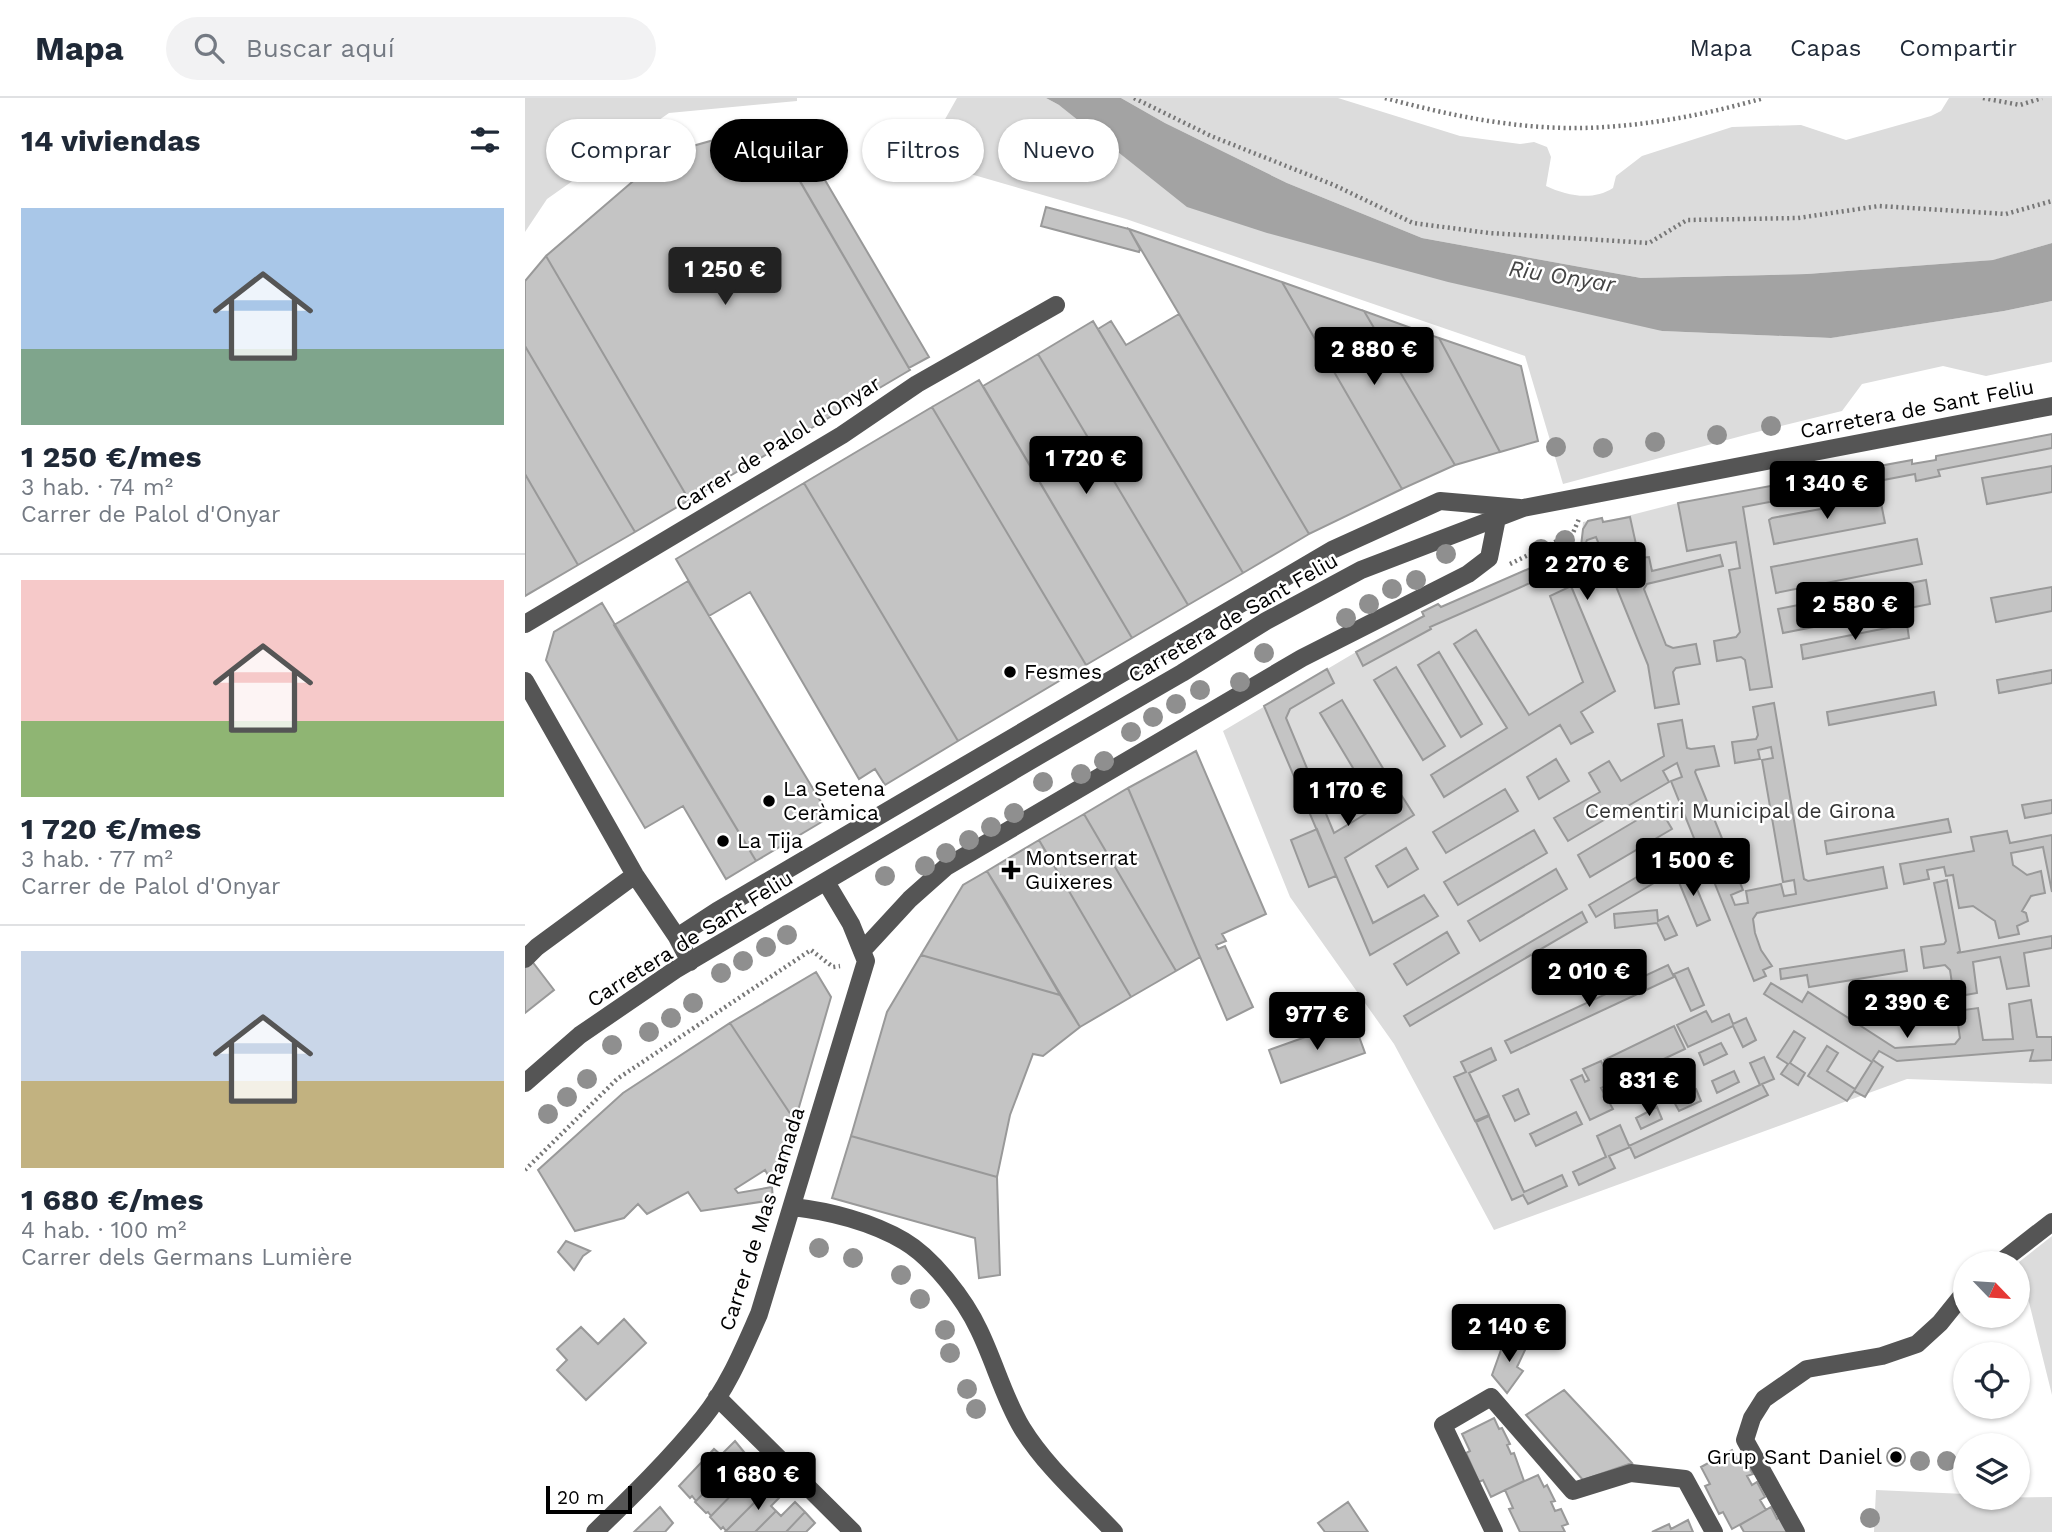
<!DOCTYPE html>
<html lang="es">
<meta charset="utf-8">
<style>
body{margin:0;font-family:"Work Sans",sans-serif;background:#f2f2f3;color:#1f2937;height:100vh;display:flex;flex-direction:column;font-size:26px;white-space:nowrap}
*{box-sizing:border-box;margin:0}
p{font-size:23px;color:#747a83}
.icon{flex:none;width:38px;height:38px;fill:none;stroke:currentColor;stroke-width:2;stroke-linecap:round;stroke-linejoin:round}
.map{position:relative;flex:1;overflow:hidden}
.panel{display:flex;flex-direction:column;background:#fff;width:525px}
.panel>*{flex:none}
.guide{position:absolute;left:21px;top:21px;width:665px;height:63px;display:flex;gap:14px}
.needle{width:46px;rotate:115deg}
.fabs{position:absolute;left:1428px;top:1153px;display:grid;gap:14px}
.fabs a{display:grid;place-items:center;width:77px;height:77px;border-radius:50%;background:#fff;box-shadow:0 2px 5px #0004;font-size:35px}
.scale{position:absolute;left:21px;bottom:18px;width:86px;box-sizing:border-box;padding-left:7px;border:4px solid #000;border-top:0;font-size:19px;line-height:24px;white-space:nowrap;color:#000;-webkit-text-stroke:5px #fff;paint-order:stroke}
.price{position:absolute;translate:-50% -60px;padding:0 16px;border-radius:7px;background:#000;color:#fff;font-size:23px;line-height:46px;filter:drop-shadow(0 2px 4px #0008)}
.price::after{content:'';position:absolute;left:50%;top:42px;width:21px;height:16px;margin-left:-10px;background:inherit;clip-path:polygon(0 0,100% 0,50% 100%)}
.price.on{background:#222;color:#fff}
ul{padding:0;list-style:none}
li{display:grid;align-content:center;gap:14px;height:371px;padding:0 21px}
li+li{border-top:2px solid #e0e1e3}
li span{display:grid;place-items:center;height:217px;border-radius:0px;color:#555}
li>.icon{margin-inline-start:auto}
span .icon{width:126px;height:126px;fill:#fffc;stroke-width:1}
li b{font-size:30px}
h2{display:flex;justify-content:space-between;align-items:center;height:84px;padding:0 21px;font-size:30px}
.pill{padding:0 24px;border-radius:32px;background:#fff;box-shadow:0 2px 5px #0004;font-size:24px;line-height:63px}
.pill.on{background:#000;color:#fff}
header{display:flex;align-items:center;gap:42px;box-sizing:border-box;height:98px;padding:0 35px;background:#fff;border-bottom:2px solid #e0e1e3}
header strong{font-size:33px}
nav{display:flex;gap:38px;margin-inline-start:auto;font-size:24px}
.search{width:490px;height:63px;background:#f2f2f3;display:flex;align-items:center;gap:18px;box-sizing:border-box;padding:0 24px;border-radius:38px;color:#747a83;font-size:26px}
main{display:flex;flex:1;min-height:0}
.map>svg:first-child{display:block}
</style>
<header>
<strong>Mapa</strong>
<div class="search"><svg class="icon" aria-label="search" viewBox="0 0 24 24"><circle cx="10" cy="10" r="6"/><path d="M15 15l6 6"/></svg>Buscar aquí</div>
<nav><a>Mapa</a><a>Capas</a><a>Compartir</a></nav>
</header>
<main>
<section class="panel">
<h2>14 viviendas<svg class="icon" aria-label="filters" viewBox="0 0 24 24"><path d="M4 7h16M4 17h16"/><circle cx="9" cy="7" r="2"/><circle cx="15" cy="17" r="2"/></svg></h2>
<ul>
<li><span style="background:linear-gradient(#a9c7e8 65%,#7fa58c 0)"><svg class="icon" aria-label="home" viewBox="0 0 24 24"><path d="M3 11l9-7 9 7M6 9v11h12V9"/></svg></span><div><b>1 250 €/mes</b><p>3 hab. · 74 m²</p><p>Carrer de Palol d'Onyar</p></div></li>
<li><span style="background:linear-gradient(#f6c9c9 65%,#8fb573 0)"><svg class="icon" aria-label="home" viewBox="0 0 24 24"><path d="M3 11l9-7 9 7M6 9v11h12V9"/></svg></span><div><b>1 720 €/mes</b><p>3 hab. · 77 m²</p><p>Carrer de Palol d'Onyar</p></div></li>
<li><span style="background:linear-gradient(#c9d6e8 60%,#c2b280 0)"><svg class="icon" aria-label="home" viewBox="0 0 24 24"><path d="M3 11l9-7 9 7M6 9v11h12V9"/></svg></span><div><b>1 680 €/mes</b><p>4 hab. · 100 m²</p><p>Carrer dels Germans Lumière</p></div></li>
</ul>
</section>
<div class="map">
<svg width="1527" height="1434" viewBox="0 0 1527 1434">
<rect width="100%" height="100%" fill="#fff"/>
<path fill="#dcdcdc" d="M0,0H272V3L144,15L22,101L0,134Z
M432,0H521L534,7L1137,233L1305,240L1479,213L1527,203V264L1461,278L1418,268L1337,286L1317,313L1224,336L1038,386L1000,258L601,121L397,62Z
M596,0H813L935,38L995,46L1009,44L1022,49L1026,59L1021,88C1042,98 1068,103 1088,90L1091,78L1117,58L1207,29L1276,27L1321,42L1406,18L1416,13L1424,0H1527V145L1469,162L1282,176L1116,180L897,140L762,85L640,25Z
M1527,336V986L1382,981L969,1132L869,946L765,799L698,633L831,554L898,518L897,514L913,506L916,509L1056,448L1058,424L1077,420L1079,424L1153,405L1387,362L1388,366L1409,362L1411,358Z
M1527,1138V1297L1494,1164Z
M1351,1392L1440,1396V1400L1527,1399V1434H1349Z"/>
<path fill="#a3a3a3" d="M521,0H596L640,25L762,85L897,140L1116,180L1282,176L1468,162L1527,145V203L1479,213L1306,240L1137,233L923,184L742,135L662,109L534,7Z"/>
<path fill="#c4c4c4" stroke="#999" stroke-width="2" d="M242,27L385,272L164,402L21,158L121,72L157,51Z
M287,60L404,259L384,270L268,71Z
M521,109L604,131L615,151L614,154L516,128Z
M604,131L757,184L877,391L784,436Z
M21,158L164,402L110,434L0,248V183Z
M757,184L839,213L930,367L877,391Z
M839,213L914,240L975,354L930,367Z
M654,216L784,436L718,475L573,231L586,223L601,247Z
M568,223L718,475L663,507L513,256Z
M914,240L996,268L1013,343L975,354Z
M0,248L110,434L53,467L0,376Z
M513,256L663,507L607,540L458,288Z
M454,282L607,540L561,567L407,309Z
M407,309L561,567L433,643L279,385Z
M1527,336V350L1413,372L1415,378L1391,383L1390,376L1218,409L1247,589L1225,592L1220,562L1216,559L1192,563L1189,543L1211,539L1215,534L1204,472L1215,470L1211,444L1162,453L1153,405L1387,362V366L1411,362V358Z
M1527,368V394L1462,406L1457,380Z
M0,376L53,467L0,498Z
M279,385L433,643L360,687L350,671L334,681L225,494L184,518L151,461Z
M1355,400L1360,425L1249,446L1244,422L1247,420Z
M1105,419L1114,460L1124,459L1127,473L1195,457L1198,468L1122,486L1119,491L1141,547L1148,550L1171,546L1175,566L1151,570L1148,574L1154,606L1130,610L1123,567L1071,439L1062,442L1058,452L1062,460L905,529L906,531L838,568L831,554L899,518L897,514L913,506L916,509L1056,448L1058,431L1063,423L1077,420L1078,424Z
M1392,441L1397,466L1251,495L1246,469Z
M1401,482L1405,506L1258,535L1253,511Z
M163,483L305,719L231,763L89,527Z
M1046,488L1090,593L1056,614L1068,634L1046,646L1035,627L919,699L906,677L982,630L929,546L951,532L1004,617L1058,584L1025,498Z
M1527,489V513L1471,524L1466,500Z
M77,505L231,763L201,781L158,708L120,730L21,562L29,534Z
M1382,526L1384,540L1278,561L1276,547Z
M914,554L957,626L936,639L893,567Z
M871,569L920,648L898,662L849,582Z
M802,571L809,585L765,611L761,620L809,735L875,695L889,717L820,760L848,825L899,797L913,818L845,857L739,608Z
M1527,572V585L1474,595L1472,582Z
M1409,594L1411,607L1304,627L1302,614Z
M817,602L865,682L843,695L795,615Z
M1249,605L1279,781L1283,783L1358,769L1362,790L1232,815L1228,821L1230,835L1236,852L1247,868L1238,872L1241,878L1229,883L1173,744L1171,745L1146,683L1157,679L1152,665L1138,673L1144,684L1043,743L1029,720L1075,694L1064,675L1084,663L1096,683L1139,658L1133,626L1157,622L1162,650L1166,651L1189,648L1194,668L1171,672L1170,674L1218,792L1206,797L1210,807L1223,805L1221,793L1256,786L1259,798L1271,796L1269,782L1258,784L1237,662L1248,660L1246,649L1233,652L1235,661L1210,665L1207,644L1231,641L1233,637L1228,609Z
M671,653L741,816L697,836L701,843L691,847L693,851L700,848L728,909L702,922L603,690Z
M1031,661L1044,683L1014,701L1002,679Z
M603,690L675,859L651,873L559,716Z
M980,691L993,713L921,755L908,734Z
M1527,702V715L1500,720L1497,707Z
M1134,709L1147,731L1065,779L1053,757Z
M559,716L651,873L606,899L514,742Z
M1423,721L1426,734L1302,756L1300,743Z
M792,731L811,778L784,789L766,742Z
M1009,732L1022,755L933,807L919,784Z
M1482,733L1485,745L1527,737V794L1518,749L1486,755L1488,767L1502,777L1516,773L1520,795L1506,798L1497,813L1501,815L1503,823L1492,828L1494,836L1474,840L1470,823L1448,808L1434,810L1428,777L1421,778L1419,769L1402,772L1404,781L1379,786L1375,766L1449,753L1446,739Z
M514,742L606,899L555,929L462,773Z
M881,750L893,771L863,789L851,768Z
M1134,766L1141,778L1071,819L1064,807Z
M1031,771L1042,791L955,843L943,823Z
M1164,772L1185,822L1172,828L1151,777Z
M462,773L480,802L535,897L396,857L438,787Z
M1422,782L1435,853L1432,855L1527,838V850L1499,855L1504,888L1482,891L1475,859L1448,864L1452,895L1429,899L1425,872L1420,867L1399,870L1396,849L1419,846L1421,843L1409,785Z
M1132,812L1133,823L1143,818L1152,837L1140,842L1132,825L1090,830L1089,816Z
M1057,814L1062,824L885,928L879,918Z
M922,834L934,855L882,887L869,866Z
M1379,852L1382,873L1284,889L1282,877L1256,881L1255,871Z
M0,854L29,892L0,915Z
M396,857L535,897L555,929L518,958L508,956L485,1017L472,1079L326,1038L362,914Z
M1143,867L1149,879L986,955L980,943Z
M1163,870L1179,907L1166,913L1149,876Z
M291,874L306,899L270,1023L205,925Z
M1246,885L1277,904L1283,894L1370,950L1430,946L1435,940L1431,913L1453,910L1458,942L1488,941L1484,906L1506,902L1512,939H1527V962L1505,963L1508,952L1372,963L1354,953L1348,962L1358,969L1340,999L1329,993L1322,1003L1283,978L1292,964L1302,948L1313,955L1302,973L1330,991L1347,964L1239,896Z
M1181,913L1187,924L1204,916L1208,926L1221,920L1231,942L1218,949L1208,928L1163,949L1152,927Z
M828,922L840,955L756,985L744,952Z
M205,925L270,1023L252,1087L248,1086L240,1072L210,1091L213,1095L247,1089L248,1102L176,1113L163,1094L122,1116L113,1106L99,1120L50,1133L13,1072L98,995Z
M1149,928L1160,951L1090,984L1079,962Z
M1269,933L1280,940L1265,965L1280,975L1273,987L1256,976L1263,966L1252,959Z
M1196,945L1202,956L1179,967L1174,955Z
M966,950L971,962L944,975L964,1017L950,1023L929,979L941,974L936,964Z
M1239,959L1249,981L1237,986L1243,997L1110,1060L1105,1049L1084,1058L1090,1070L1054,1087L1048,1074L1081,1059L1072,1038L1095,1027L1104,1048L1235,987L1225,965Z
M1076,963L1087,985L1076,990L1088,1011L1065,1022L1046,982L1057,977L1060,984L1064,982L1058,971Z
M1158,963L1163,975L1141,985L1136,974Z
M1209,973L1214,984L1192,995L1187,983Z
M1120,982L1125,993L1103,1003L1098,992Z
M993,991L1004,1016L990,1023L978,998Z
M1171,991L1176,1003L1154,1013L1148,1002Z
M1132,1009L1137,1021L1116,1031L1111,1020Z
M1051,1014L1057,1026L1011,1048L1005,1036Z
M964,1018L999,1094L1037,1077L1042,1088L1003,1106L998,1097L987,1102L951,1024Z
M326,1038L472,1079L475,1177L454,1180L450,1140L307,1100Z
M41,1143L65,1153L58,1158L49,1172L33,1154Z
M985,1216L1002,1219L996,1239L983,1228Z
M99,1221L121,1245L61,1302L32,1272L42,1262L32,1251L56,1229L73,1246Z
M981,1238L1001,1250L992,1269L998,1273L982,1295L967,1277Z
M1039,1292L1084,1340L1107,1365L1058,1382L1001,1317Z
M969,1320L974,1331L977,1330L985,1346L982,1347L986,1356L989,1355L999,1383L966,1399L958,1382L954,1384L941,1355L945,1353L937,1336Z
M210,1343L219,1354L171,1403L167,1398L165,1400L154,1388L189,1351L196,1357Z
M1207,1352L1214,1364L1219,1361L1228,1376L1222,1378L1227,1387L1232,1384L1240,1399L1235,1402L1241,1412L1207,1431L1198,1414L1194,1416L1180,1388L1185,1386L1176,1369Z
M219,1354L229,1364L216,1378L221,1382L186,1418L183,1414L181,1415L170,1404Z
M239,1374L250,1384L201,1433L198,1429L196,1431L185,1419L221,1382L226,1388Z
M1013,1377L1019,1389L1022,1387L1030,1403L1026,1404L1030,1413L1036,1411L1043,1426L1037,1428L1040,1434H995L984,1411L988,1410L980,1392Z
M250,1384L260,1394L246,1408L251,1413L230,1434H200Z
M270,1404L280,1414L261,1434H230L251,1413L256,1418Z
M823,1404L843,1434H800L793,1425Z
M135,1409L148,1425L140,1434H109Z
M1246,1409L1252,1421L1255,1419L1263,1434H1219L1215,1427Z
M280,1414L290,1425L281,1434H261Z
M1163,1422L1168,1434H1127L1144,1426L1146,1431Z"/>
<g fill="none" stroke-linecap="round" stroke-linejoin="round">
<path stroke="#777" stroke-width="4.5" stroke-dasharray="2 3.5" stroke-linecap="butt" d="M609,0L686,38L809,87L888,125L964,135L1124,145L1162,122L1273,120L1354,108L1481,116L1527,103
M860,0C923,17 989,31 1055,30C1117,29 1180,17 1239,0
M1458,0L1495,7L1517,0
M985,466L1048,435L1054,421
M0,1072L92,981L286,852L308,869L315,868"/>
<path stroke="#555" stroke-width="18" d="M0,526L317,337L392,286L531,207
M0,583L110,777L152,839L165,864
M152,839L192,813L807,452L915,403L995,410
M337,853L385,801L421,769L777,560L943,476L964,460L972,420
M0,861L12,849L110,777
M0,985L55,937L150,872L515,657L657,575L741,523L836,472L998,410L1527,308
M268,1109C304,1113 347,1124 379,1143C408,1160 440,1202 454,1232C470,1265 479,1300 497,1330C521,1369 558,1401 589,1434
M1473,1166L1527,1124
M192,1299L328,1434
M70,1434C107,1398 145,1361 178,1320C203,1289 218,1252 234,1216L341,863L326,826L301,784
M969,1434L918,1327L966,1299L1048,1393L1106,1375L1160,1381L1189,1434
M1271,1434L1220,1342L1227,1320L1239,1301L1282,1271L1357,1258L1392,1246L1415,1225L1440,1194"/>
</g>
<g fill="#8f8f8f">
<circle cx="1246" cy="328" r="10"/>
<circle cx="1192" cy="337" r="10"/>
<circle cx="1130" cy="344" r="10"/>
<circle cx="1031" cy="349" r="10"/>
<circle cx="1078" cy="350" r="10"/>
<circle cx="1040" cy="442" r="10"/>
<circle cx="1016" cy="451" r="10"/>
<circle cx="921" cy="456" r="10"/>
<circle cx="891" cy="482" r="10"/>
<circle cx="867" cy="491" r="10"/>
<circle cx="844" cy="506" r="10"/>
<circle cx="821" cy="520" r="10"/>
<circle cx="739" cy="555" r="10"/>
<circle cx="715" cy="584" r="10"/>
<circle cx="675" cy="592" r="10"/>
<circle cx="651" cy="606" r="10"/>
<circle cx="628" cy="619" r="10"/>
<circle cx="606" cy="634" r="10"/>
<circle cx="579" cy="663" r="10"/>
<circle cx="556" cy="676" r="10"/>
<circle cx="518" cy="684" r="10"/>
<circle cx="489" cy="715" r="10"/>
<circle cx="466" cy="729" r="10"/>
<circle cx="444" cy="742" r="10"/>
<circle cx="421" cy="755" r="10"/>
<circle cx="400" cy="768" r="10"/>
<circle cx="360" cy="778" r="10"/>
<circle cx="262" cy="837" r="10"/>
<circle cx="241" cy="849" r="10"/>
<circle cx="218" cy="863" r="10"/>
<circle cx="196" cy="875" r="10"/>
<circle cx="168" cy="905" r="10"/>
<circle cx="146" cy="920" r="10"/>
<circle cx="124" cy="934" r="10"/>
<circle cx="87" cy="947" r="10"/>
<circle cx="62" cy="981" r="10"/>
<circle cx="42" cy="999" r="10"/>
<circle cx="23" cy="1016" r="10"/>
<circle cx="294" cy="1150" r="10"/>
<circle cx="328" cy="1160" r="10"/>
<circle cx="376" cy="1177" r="10"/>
<circle cx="395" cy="1201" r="10"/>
<circle cx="420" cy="1232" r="10"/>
<circle cx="425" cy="1255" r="10"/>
<circle cx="442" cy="1291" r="10"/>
<circle cx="451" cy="1311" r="10"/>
<circle cx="1371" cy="1359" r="10"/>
<circle cx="1395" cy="1363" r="10"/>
<circle cx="1422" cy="1363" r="10"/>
<circle cx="1345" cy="1420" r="10"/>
</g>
<g fill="#000" stroke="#fff" stroke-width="2.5">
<circle cx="485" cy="574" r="7"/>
<circle cx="244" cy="703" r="7"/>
<circle cx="198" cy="743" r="7"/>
<path d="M482.5 761.5h7v7h7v7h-7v7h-7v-7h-7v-7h7z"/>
<circle cx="1371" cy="1359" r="7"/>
</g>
<g text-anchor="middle" stroke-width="5" stroke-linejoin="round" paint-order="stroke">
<g font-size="21" fill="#000" stroke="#fff">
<text transform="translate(1392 311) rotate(-11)" y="7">Carretera de Sant Feliu</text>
<text transform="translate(253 346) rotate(-32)" y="7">Carrer de Palol d'Onyar</text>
<text transform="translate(708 520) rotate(-30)" y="7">Carretera de Sant Feliu</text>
<text transform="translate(165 841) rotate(-32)" y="7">Carretera de Sant Feliu</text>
<text transform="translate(237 1121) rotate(-72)" y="7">Carrer de Mas Ramada</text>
</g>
<g font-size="21" fill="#000" stroke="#fff" text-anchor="start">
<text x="499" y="581">Fesmes</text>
<text x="258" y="698">La Setena<tspan x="258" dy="24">Ceràmica</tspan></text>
<text x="212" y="750">La Tija</text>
<text x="500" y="767">Montserrat<tspan x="500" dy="24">Guixeres</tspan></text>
<text x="1357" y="1366" text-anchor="end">Grup Sant Daniel</text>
</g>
<g font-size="21" fill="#333" stroke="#fff">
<text x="1215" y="720">Cementiri Municipal de Girona</text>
</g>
<g font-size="23" font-style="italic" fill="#444" stroke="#fff">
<text transform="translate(1037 178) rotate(9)" y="8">Riu Onyar</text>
</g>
</g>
</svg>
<div class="fabs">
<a><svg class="needle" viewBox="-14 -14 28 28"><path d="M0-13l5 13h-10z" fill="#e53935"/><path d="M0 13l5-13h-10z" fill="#747a83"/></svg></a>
<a><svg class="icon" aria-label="locate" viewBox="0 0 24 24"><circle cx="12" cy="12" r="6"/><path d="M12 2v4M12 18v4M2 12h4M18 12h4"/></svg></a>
<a><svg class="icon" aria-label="layers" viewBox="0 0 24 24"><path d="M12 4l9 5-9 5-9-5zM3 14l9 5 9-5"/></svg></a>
</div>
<div class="scale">20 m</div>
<b class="price on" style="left:200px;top:209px">1 250 €</b>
<b class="price" style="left:849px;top:289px">2 880 €</b>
<b class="price" style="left:561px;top:398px">1 720 €</b>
<b class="price" style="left:1302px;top:423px">1 340 €</b>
<b class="price" style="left:1062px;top:504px">2 270 €</b>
<b class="price" style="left:1330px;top:544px">2 580 €</b>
<b class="price" style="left:823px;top:730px">1 170 €</b>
<b class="price" style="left:1168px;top:800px">1 500 €</b>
<b class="price" style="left:1064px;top:911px">2 010 €</b>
<b class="price" style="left:1382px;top:942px">2 390 €</b>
<b class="price" style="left:792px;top:954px">977 €</b>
<b class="price" style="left:1124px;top:1020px">831 €</b>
<b class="price" style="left:984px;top:1266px">2 140 €</b>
<b class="price" style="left:233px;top:1414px">1 680 €</b>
<div class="guide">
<a class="pill">Comprar</a>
<a class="pill on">Alquilar</a>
<a class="pill">Filtros</a>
<a class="pill">Nuevo</a>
</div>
</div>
</main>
